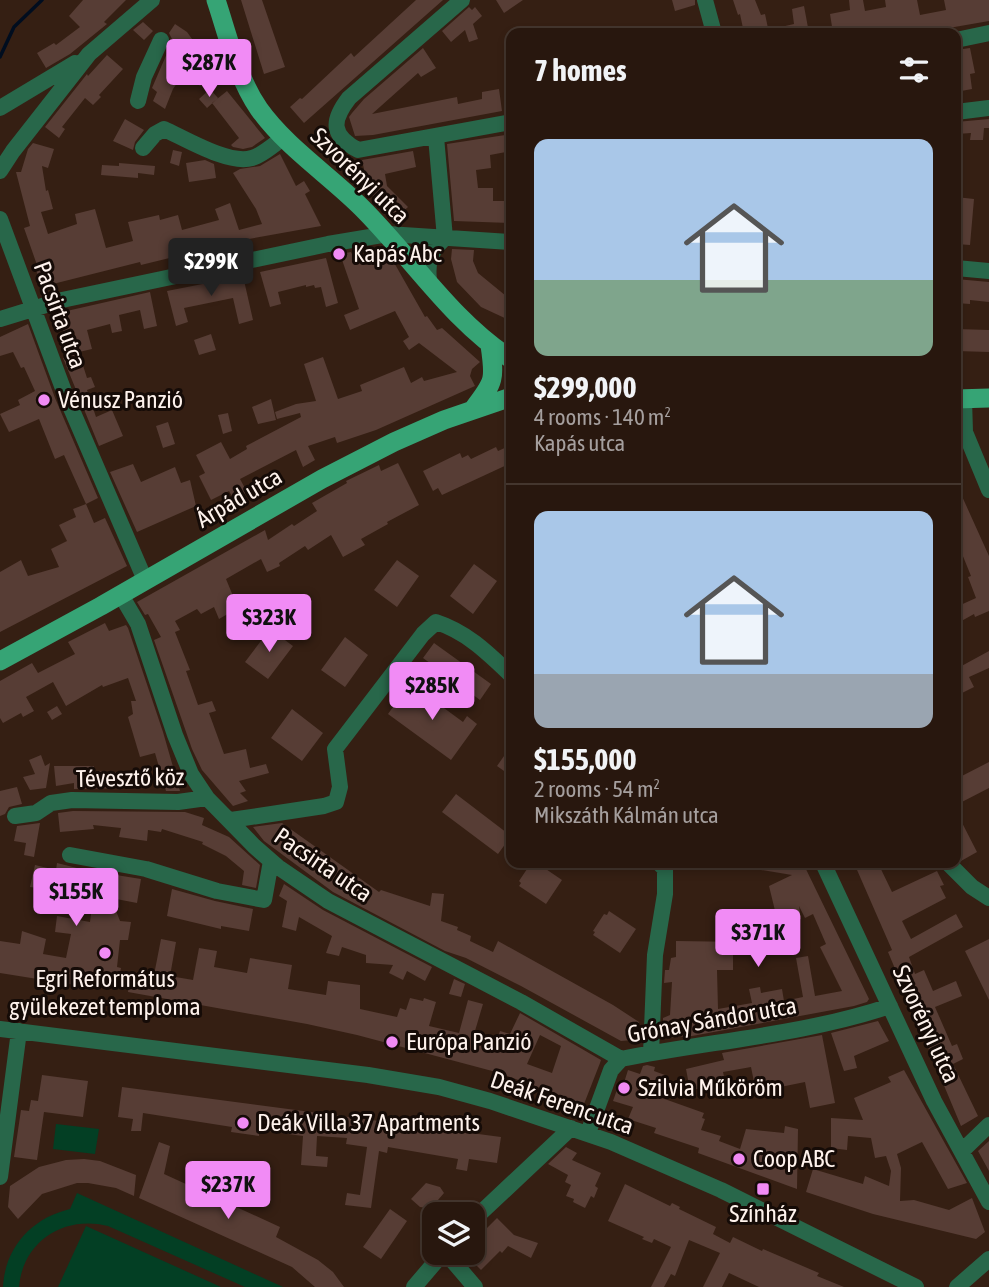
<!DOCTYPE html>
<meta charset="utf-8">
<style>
body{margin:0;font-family:"Asap Condensed",sans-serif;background:#302017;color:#f1f3f6;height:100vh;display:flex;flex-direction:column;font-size:26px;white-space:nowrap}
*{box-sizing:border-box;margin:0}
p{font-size:23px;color:#a59f9e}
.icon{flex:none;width:38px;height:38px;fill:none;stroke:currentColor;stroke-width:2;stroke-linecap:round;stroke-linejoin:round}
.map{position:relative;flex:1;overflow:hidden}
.side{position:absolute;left:506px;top:28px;width:455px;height:840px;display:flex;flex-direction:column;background:#28170e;border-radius:14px;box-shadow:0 4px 10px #0003,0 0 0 2px #44362e}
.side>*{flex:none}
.buttons{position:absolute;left:422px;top:1202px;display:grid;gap:14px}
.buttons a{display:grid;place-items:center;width:63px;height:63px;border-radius:14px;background:#28170e;box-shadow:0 4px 10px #0003,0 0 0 2px #44362e;font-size:35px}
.price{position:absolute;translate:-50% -60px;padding:0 16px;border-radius:7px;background:#f18bf5;color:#111;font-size:23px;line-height:46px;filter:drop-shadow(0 2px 4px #0008)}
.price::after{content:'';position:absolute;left:50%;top:42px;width:21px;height:16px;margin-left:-10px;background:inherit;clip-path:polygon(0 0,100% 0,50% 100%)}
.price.selected{background:#222;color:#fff}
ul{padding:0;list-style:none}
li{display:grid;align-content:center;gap:14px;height:371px;padding:0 28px}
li+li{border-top:2px solid #44362e}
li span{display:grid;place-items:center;height:217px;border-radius:14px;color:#555}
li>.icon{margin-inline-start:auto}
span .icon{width:126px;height:126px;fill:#fffc;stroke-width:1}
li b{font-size:30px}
h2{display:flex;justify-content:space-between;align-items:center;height:84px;padding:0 28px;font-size:30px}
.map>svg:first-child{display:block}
</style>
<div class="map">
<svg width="989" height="1287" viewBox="0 0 989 1287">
<rect width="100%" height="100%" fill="#351f13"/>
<path fill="#033f24" d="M56,1124L99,1129L95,1154L53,1149Z
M77,1193L283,1287H245L108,1226C64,1215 23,1241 19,1287H3C5,1247 32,1218 70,1209Z
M86,1226L221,1287H58Z"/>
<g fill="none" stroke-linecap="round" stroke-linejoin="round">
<path stroke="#000d1f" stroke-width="3.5" d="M0,57L14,27L42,0"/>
</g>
<path fill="#573d35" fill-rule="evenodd" d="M83,0H126L104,22L107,24L70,54L46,68L37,53L54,43L56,45L80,27L69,16Z
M241,0H262L285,67L264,74Z
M416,0H443L304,123L290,107L300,98L302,99L351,53L354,57Z
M496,0H523L504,13Z
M672,0H695V5L675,11Z
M733,0H755L761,15L765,14L769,33H744L740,14L738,15Z
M849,0H863L865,11L886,7L885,0H917L920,15L946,10L944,0H989V21L920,33H833L830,14L850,10Z
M804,6L809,33H773L772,29L794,24L792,9Z
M469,7L472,10L475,7L482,16L473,24L478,39L469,42L465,30L451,42L442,31Z
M143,22L153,31L144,40L133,30Z
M175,24L187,32L200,50L199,52L216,72L200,86L186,70L173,89L165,109L153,101L157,92L152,88L171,44L172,39L169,33Z
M423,48L436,68L421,77L418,73L372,114L457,97L458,104L482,99V92L499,89L502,111L373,135L355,136L349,117L352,113L364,99Z
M970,48L975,73L970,74L972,89L956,92V50Z
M107,55L123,69L99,95L101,97L93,105L85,98L62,127L65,129L59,138L45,127L87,74L88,76Z
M210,89L218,98L207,108L199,99Z
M227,91L265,138L252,147L243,149L233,147L231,145L239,138L212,103Z
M125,119L144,130L135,142L133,150L113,141Z
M989,119V128H984L983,140H970L971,133L957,134L956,130V122Z
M511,134V151L490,155L491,168L476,170L478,188H493V201H511V223L454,221L447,144Z
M33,143L54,149L48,168L42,166L46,191L48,190L53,209L41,212L48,234L77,224L75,214L95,209L106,248L133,241L128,222L159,215L160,220L178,215L182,230L219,220L215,209L230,203L239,230L262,224L256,209L233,173L240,169L260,166L280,154L296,186L304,181L310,191L305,194L321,226L243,240L141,265L140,262L41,287L35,266L37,265L24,228L30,226L16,172H21L28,149Z
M173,150L182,152L179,166L170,163Z
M413,151L416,167L385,174L387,186L408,207L395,219L369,192L362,160Z
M205,160L214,164L216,178L189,182L186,163Z
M119,163L155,166L154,175L138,173V178L101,175L102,165L119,166Z
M956,197L974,199L970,245L956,244Z
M382,248L392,259L425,317L427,316L437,330L442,328L480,362L472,369L470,376L475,386L376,430L337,443L335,437L308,446L315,460L303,467L296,450L240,479L247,492L234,500L229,491L211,500L199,476L205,473L196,455L221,442L230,459L247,449L246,446L301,417L300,413L277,419L275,412L296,404L316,401L304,364L323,357L338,399L362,391L360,385L404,367L411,383L422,377L424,381L457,372L419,343L409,350L403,341L409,337L395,311L350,330L344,315L359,309L340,254L351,252L354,258Z
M452,249L474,250L473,261L478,273L511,300V321L481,307L457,282L451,259Z
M326,258L338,303L326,307L321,287L315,288L314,285L306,287V285L278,292L281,304L270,307L260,272Z
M243,276L253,320L239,324L233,298L184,308L188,322L176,326L167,291Z
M956,279L989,282V302L970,300V304L956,303Z
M150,292L157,326L144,329L140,310L119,315L122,331L112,333L110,324L87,330L92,349L79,352L74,331L64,334L58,313Z
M28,324L55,398L98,498L86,504L64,455L55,459L39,419L9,432L0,414L20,405L18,400L35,391L24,367L21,368L13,352L0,356V337Z
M956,329L989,330V352L956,351Z
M211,334L216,350L199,355L194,340Z
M79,353L87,378L91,377L95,387L87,390L96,417L112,410L123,436L99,446L63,358Z
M271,399L276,420L258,424L252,407Z
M228,413L232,431L223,434L218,415Z
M168,422L175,444L163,448L156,426Z
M511,445V463L442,495L438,488L433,491L423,471L460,453L462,458L468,455L471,459L496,447L498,451Z
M398,463L419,505L387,522L388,524L361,539L365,545L343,557L331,535L308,550L305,546L279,563L280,566L267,572L261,559L226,579L238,608L219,619L214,607L201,614L197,609L175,621L180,630L175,632L190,670L186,671L198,705L212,701L216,711L209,713L224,754L246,749L250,768L266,764L269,773L239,781L246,791L240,793L248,801L233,806L202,770L192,749L154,640L161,637L148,614L145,615L137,602L265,530L268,540L292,524L294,526L317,511L312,503L347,483L346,481L379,465L381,471Z
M133,464L141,482L175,467L181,483L190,480L196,506L137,532L110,472Z
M956,483L989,556V611L975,617L974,614L956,624V607L976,598L968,577L971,576L956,539Z
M86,504L94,523L105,518L127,566L0,632V572L21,560L28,576L59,567L51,549L67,541L59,525L76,517L73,509Z
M397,560L419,576L397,607L374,590Z
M474,564L497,581L473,614L450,596Z
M105,623L109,631L126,625L128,628L163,732L180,791H166L155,753L140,757L128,717L133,714L131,701H136L128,678L103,687L102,685L66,706L53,682L26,697L34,711L23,717L21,713L3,723L0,718V681L32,663L38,673L75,654L68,642Z
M270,629L293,646L268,679L245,662Z
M345,637L368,655L345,687L321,670Z
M434,643L491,684L480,700L423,658Z
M989,651V668L969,677L974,687L956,696V669Z
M410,683L463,722L467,716L477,724L451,760L388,714Z
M57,706L62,714L52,720L47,712Z
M292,709L323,733L302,761L271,738Z
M511,746V776L497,766Z
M41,755L45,766L50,763L46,788L30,790L23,777L35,774L29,760Z
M989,762V788L956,805V779Z
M54,766H94V771L128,773V788L74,789V783L56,786Z
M17,787L22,804L9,807L5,814L0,816V791Z
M456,794L511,836L498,854L442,812Z
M73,811L185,812L204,818L202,825L229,837L260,865L256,888L242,885L244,871L226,856L202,844L203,842L162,829L161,832L148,830L147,841L119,837L121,828L93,825L94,829L60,832L58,813Z
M956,811L977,852L961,861L956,856Z
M40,823L34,857L24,855L26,843L14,841L17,826Z
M282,823L379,892L381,890L430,906L432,893L444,894L441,921L458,927L457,930L471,936L470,941L493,952L498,941L613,1005L639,1022L638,1035L633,1040L621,1041L521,986L466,958L445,951L333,892L264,841L253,827Z
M57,863L85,870L141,879L137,903L111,898L120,921L131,922L128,940H120L117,967L121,968L119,977L78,971L75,985L0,973V941L20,944L22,931L46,939L43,954L66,958L71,934L55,932L57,916L90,922L93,899L80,897L81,894L30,887L35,865L56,870Z
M531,863H537L562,880L546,904L519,886L521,883L519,881Z
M749,863H803L869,999L867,1002L854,1006L692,1036L663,1038V1018L670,1015L672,982L664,983L665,970H669L671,958L676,957V941L744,942V954H733V970H717L718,1009L752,1003L749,989L760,987L761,993L782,989L784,1001L803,997L796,958L808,956L815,996L842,991L820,947L826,944L813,914L805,918L799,906L801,919L779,927L769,886L792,875L749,868Z
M854,863H878L892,892L937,871L944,885L940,886L946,898L902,921L911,939L956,914L963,927L909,957L915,974L924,970L933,991L956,981L962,996L935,1007L952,1046L957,1044L963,1059L953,1064L978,1116L961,1126L888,952L892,950Z
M284,884L323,910L432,967L425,981L407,971L403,980L389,973L393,965L366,963V955L342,947L339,956L326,953L332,936L299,917L296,931L282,927L287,901L279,896Z
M172,889L215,901L253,909L249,931L221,926V929L167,916Z
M609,911L636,929L620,953L593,935L595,932L593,931L604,914L607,915Z
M161,939L176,942L170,976L193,980L199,948L217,951L214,967L247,973L250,958L292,965L288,989L326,995L328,981L360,985V1009L397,1017L400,1008L406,1010L410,998L423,1001L424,998L436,1002L429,1026L459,1033L468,1000L483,1004L472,1041L494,1048L500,1031L510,1034L520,1013L601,1060L600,1063L584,1104L496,1072L357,1035L307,1024L128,992L131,972L154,975ZM540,1035L561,1046L552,1073L527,1064Z
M989,939V1000L965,951Z
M454,979L465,984L461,997L449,994Z
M878,1021L889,1041L854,1056L857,1068L844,1071L831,1033Z
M822,1035L835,1103L810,1108L805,1082L756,1092L751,1067L723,1072L725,1081L720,1082L721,1086L690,1090L686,1069L724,1060L722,1053Z
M647,1065L655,1067L654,1071L665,1075L661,1088L677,1093L659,1097L704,1113L702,1118L705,1119L701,1130L721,1136L719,1141L740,1149L746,1129L784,1133L785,1126L798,1129L797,1189L698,1153L699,1148L654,1133L656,1128L628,1119L633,1107L613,1101L618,1087L622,1089L628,1070L640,1074L643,1066Z
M904,1070L967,1183L948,1189L922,1142L897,1154L901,1168L900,1201L914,1200L949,1210L972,1198L985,1232L976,1239L873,1214L806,1192L813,1169L863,1184L865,1176L889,1186L891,1171L886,1156L875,1158L871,1138L848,1136L847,1150L831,1148V1118L863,1120L854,1098L891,1082L888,1077Z
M42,1075L88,1081L83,1117L44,1112L37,1160L14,1157L21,1110L29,1111L31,1100L38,1101Z
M122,1087L501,1137L497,1163L469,1159L467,1171L456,1169L458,1159L388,1147L387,1153L379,1151L371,1208L345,1205L347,1193L360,1195L367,1147L346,1144L347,1138L317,1136L316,1156L328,1157L327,1167L301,1165L303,1136L259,1130V1136L231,1132L232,1127L143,1113L141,1131H131L133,1119L118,1117Z
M989,1141V1171L978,1151Z
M159,1142L170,1146L164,1174L280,1227L276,1237L318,1260L333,1272L344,1287H315L292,1267L139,1198Z
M566,1147L577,1153L572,1160L601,1173L595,1186L598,1188L594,1198L591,1196L585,1208L573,1202L574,1199L566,1196L571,1185L565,1182L568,1175L548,1164Z
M84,1159L100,1161L136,1175L134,1196L116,1188L88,1183H77L42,1194L18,1219L8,1207L10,1186L39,1167L66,1160Z
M426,1183L440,1187L444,1193L438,1200L441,1203L434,1212L428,1208L420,1207L411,1199Z
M625,1184L670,1206L672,1203L680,1207L679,1209L716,1227L713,1234L730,1243L733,1237L762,1251L763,1249L819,1273L817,1276L844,1287H759L729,1273L722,1287H703L720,1253L689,1240L675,1276L671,1274L664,1287H651L671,1247L654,1239L652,1243L642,1239L644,1237L608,1221Z
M390,1209L407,1221L381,1259L363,1247Z
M497,1218L514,1235L538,1243L531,1258L508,1246L502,1253L500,1251L481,1270L464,1253H472V1243Z"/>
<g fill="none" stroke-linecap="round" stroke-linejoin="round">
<path stroke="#28674a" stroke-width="16" d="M462,0L349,98C332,120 330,135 358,150L511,122
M705,0L714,33
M956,40L989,33
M138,101L144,77L161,40
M0,108L75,63
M956,112L989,108
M436,137L445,238
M143,148L155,134L164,129C186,139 229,165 252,158C263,155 275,144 284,137
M0,171L13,151L89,54L152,0
M0,219L65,394L145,580
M956,268L989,271
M429,280C427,261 430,252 445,238
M0,319L62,300L328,244L388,234L511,242
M964,399L965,432L989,490
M121,595L138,624L175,735L191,774L207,798L254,846L278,867L328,901L521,1002L621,1059
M15,816L36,813L51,803L72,800L178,802L207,798
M231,820L324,806L336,802L340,787L335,749L423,634L436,622C467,632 488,653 511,675
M70,855L146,869L217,891L264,900L271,861
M823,863L934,1101L989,1202
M948,863L972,887L989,898
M0,1029L368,1075L439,1087L490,1101L611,1142L721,1190L916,1287
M651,1053L655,955L665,894V869L659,863
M588,1133L611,1070L621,1059C710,1041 803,1035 890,1006
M962,1151L989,1125
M0,1177L19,1031
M472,1221L571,1128
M446,1253L475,1287
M414,1287L443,1253
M957,1287L989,1259"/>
<path stroke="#36a475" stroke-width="19" d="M216,0C228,36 237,77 259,109C286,147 329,175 362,208C412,258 452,321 511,359
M956,399L989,398
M474,408C495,381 495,379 490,345
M0,661L101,606L322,479L394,442L444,420L511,397"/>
</g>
<g fill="#f18bf5" stroke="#150b07" stroke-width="2.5">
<circle cx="339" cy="254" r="7"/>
<circle cx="44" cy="400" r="7"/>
<circle cx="105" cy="953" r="7"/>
<circle cx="392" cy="1042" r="7"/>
<circle cx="624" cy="1088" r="7"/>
<circle cx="243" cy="1123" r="7"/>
<circle cx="739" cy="1159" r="7"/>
<rect x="756" y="1182" width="14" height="14" rx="3.5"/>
</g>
<g text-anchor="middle" stroke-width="6" stroke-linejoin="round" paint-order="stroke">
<g font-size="24" fill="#fef2ec" stroke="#150b07">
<text transform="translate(360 176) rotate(44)" y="8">Szvorényi utca</text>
<text transform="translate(60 315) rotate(70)" y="8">Pacsirta utca</text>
<text transform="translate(239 498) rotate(-30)" y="8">Árpád utca</text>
<text transform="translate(130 778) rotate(-1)" y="8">Tévesztő köz</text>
<text transform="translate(323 865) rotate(34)" y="8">Pacsirta utca</text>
<text transform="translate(712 1020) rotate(-10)" y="8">Grónay Sándor utca</text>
<text transform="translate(926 1024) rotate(65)" y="8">Szvorényi utca</text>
<text transform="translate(562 1103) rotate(19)" y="8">Deák Ferenc utca</text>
</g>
<g font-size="24" fill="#fef2ec" stroke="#150b07" text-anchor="start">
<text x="353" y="262">Kapás Abc</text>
<text x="58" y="408">Vénusz Panzió</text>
<text x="105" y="987" text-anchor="middle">Egri Református<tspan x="105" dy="28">gyülekezet temploma</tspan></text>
<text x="406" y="1050">Európa Panzió</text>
<text x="638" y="1096">Szilvia Műköröm</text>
<text x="257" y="1131">Deák Villa 37 Apartments</text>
<text x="753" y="1167">Coop ABC</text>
<text x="763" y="1222" text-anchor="middle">Színház</text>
</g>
</g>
</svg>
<div class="buttons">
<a><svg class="icon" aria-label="layers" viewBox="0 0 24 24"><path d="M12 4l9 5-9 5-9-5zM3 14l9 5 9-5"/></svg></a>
</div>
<b class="price" style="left:209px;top:99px">$287K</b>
<b class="price selected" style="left:211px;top:298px">$299K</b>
<b class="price" style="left:269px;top:654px">$323K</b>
<b class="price" style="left:432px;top:722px">$285K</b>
<b class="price" style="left:76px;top:928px">$155K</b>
<b class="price" style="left:758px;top:969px">$371K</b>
<b class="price" style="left:228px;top:1221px">$237K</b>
<section class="side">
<h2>7 homes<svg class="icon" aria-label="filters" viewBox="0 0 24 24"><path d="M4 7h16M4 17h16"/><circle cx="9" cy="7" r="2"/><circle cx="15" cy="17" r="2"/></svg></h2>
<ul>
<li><span style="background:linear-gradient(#a9c7e8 65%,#7fa58c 0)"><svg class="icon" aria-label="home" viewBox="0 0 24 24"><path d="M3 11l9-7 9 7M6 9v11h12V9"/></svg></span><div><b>$299,000</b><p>4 rooms · 140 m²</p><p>Kapás utca</p></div></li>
<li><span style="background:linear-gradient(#a9c7e8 75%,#9aa5b1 0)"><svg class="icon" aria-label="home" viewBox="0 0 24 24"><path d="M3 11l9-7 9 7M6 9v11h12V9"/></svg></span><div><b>$155,000</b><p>2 rooms · 54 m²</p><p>Mikszáth Kálmán utca</p></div></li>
</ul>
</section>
</div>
